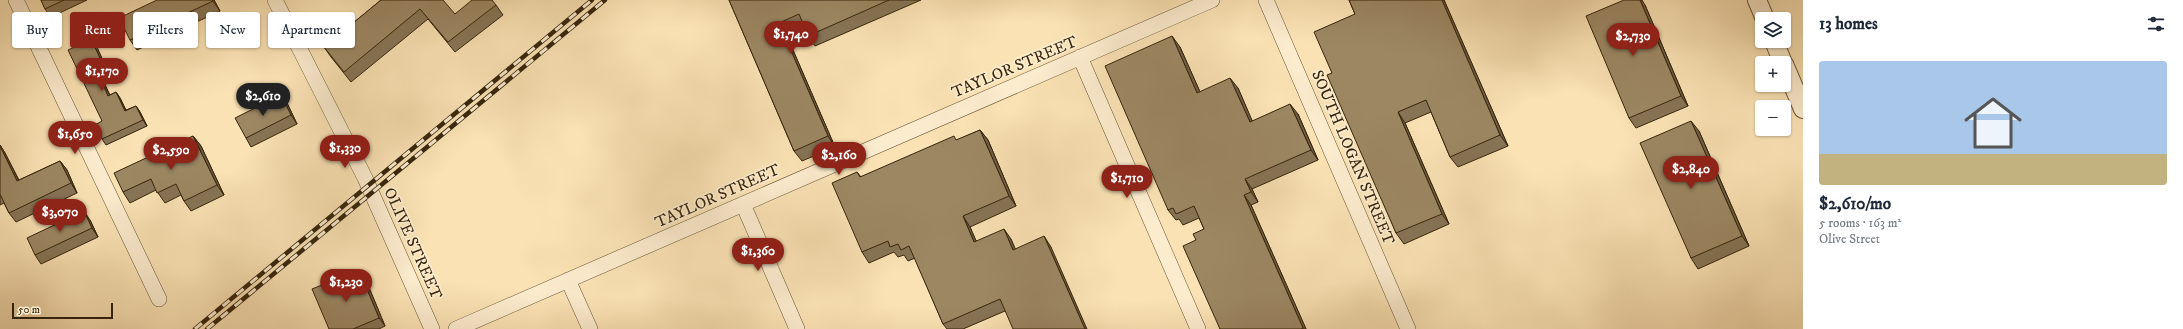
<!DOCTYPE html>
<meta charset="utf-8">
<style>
body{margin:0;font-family:"IM FELL DW Pica",serif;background:#f6f6f7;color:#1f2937;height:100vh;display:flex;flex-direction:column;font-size:15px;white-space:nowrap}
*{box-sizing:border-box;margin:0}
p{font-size:13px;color:#747a83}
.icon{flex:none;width:22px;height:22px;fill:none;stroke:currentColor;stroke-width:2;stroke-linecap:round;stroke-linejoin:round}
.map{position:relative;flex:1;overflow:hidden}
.sheet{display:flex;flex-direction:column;background:#fff;width:380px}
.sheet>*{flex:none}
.hud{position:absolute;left:12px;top:12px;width:380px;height:36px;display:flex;gap:8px}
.fabs{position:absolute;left:1755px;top:12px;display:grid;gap:8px}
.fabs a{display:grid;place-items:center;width:36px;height:36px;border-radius:4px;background:#fff;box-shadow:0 1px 3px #0004;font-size:20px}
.scale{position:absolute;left:12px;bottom:10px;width:101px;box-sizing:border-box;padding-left:4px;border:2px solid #37250b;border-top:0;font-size:11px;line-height:14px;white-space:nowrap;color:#37250b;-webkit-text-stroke:3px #fcecce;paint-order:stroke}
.price{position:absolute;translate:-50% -34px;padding:0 9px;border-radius:14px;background:#8f2418;color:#fff;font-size:13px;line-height:26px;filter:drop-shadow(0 1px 2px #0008)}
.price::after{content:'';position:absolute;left:50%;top:24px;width:12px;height:9px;margin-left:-6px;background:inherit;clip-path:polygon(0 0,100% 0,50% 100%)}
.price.on{background:#222;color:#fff}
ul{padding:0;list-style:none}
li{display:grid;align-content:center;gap:8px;height:212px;padding:0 16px}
li span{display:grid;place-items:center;height:124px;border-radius:4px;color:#555}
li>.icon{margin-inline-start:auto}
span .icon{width:72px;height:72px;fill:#fffc;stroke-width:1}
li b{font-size:17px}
h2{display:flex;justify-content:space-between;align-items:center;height:48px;padding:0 16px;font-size:17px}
.pill{padding:0 14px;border-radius:4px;background:#fff;box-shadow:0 1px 3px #0004;font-size:14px;line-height:36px}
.pill.on{background:#8f2418;color:#fff}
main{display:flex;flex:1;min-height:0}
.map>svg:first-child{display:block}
</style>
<main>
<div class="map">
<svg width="1803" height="329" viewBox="0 0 1803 329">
<rect width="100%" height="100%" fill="#fae2b4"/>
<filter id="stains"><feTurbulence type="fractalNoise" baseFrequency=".005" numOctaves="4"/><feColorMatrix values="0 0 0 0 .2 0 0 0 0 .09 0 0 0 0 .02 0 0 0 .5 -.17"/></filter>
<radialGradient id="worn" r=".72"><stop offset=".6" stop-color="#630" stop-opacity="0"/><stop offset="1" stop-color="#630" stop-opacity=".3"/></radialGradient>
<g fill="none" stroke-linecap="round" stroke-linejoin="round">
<defs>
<path id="minor" d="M16,0L159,299
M275,0L365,178L432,329
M1266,0L1408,329
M1080,57L1198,329
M743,204L797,329
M568,280L590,329
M456,329L1212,0"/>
<path id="tertiary" d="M1757,0L1765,19
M1774,41L1783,63
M1784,64L1803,109"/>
</defs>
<use href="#minor" stroke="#685435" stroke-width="16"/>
<use href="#tertiary" stroke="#685435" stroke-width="20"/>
<use href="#minor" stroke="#fcecce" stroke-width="15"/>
<use href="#tertiary" stroke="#fcecce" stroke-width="18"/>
<defs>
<path id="rail" d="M195,329L592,0
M207,329L605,0"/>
</defs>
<use href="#rail" stroke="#37250b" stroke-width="4.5"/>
<use href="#rail" stroke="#fcecce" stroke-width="3" stroke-dasharray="9" stroke-linecap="butt"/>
</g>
<path fill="#867455" stroke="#37250b" d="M41,0H87L51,17L45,9Z
M214,0L220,11L137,50L130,40Z
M381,0L455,14L496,5L503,15L455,52L428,19L351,82L331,57L324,47Z
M729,0H921L815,46L808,36L804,26L786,34L835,147L802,161L794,151Z
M1349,0H1444L1508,146L1458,167L1450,157L1431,112L1405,123L1449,224L1404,244L1396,233L1332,73L1355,14Z
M1645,5L1688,106L1636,128L1629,118Z
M96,45L111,79L104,83L110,95L116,92L120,98L126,110L136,106L140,112L147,126L106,145L102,139V121Z
M1180,47L1200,92L1238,88L1252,121L1298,114L1318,160L1252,189L1258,202L1251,205L1306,329H1220L1196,240L1204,229L1199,218L1183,225L1179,219L1176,220L1168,210Z
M287,103L297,124L251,147L246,138Z
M980,130L988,140L1016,206L970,227L976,241L1011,239L1015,249L1051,247L1005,311L963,329H947L943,324L915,258L908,261L904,255L898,257L894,252L869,263L862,252L857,172L861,177L957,140Z
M1699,131L1749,246L1698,269L1691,258Z
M193,136L201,146L224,195L191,211L184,201L181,195L165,203L156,190L130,203L123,192Z
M0,145L5,153L19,180L60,161L67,170L77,193L16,222L9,213L4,203L0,205Z
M90,220L98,237L41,264L35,255Z
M359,270L365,278L385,326L379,329H329Z"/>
<path fill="#6d5e45" stroke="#37250b" d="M212,0H214L220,11Z
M1442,0H1444L1508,146L1500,135Z
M1640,0H1642L1645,5L1688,106L1681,96Z
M779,23L786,34L835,147L828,136Z
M1172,36L1180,47L1205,103L1197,93Z
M91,39L96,45L111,79L107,73Z
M100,77L104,83L113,102L108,96Z
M1230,78L1238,88L1257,132L1250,122Z
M116,92L120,98L129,117L125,111Z
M281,95L287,103L297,124L291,115Z
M1290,104L1298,114L1318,160L1311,150Z
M136,106L140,112L147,126L143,120Z
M1398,112L1405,123L1449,224L1442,214Z
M1691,121L1699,131L1749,246L1742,236Z
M980,130L988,140L1016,206L1009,196Z
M193,136L201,146L224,195L217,185Z
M0,145L5,153L24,191L17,181Z
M60,161L67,170L77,193L71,183Z
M1245,179L1252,189L1258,202L1251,192Z
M1244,195L1251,205L1306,329H1303V328Z
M84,211L90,220L98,237L92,228Z
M963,216L970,227L981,252L974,242Z
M1004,229L1011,239L1020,260L1013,250Z
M1044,236L1051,247L1087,329H1085Z
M359,270L365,278L385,326L379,318Z"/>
<path fill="#9c8763" stroke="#37250b" d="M41,0H64L45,9Z
M157,0H212L213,1L130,40L119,18Z
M381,0H443L455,14L472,0H492L496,5L448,42L420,9L344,72L324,47Z
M729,0H889L808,36L799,14L779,23L828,136L794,151Z
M1349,0H1442L1500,135L1450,157L1426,100L1398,112L1442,214L1396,233L1327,75L1332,73L1314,32L1355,14Z
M1624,0H1640L1681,96L1629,118L1586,16Z
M1172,36L1197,93L1230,78L1250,122L1290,104L1311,150L1245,179L1251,192L1244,195L1303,328L1301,329H1220L1183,246L1196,240L1193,234L1204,229L1194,206L1176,214L1173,208L1168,210L1105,66Z
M91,39L107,73L100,77L108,96L116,92L125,111L136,106L143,120L102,139L95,125L102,121L68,50Z
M281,95L291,115L246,138L235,118Z
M1691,121L1742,236L1691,258L1640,143Z
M980,130L1009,196L963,216L974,242L1004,229L1013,250L1044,236L1085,329H1013L1000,299L943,324L909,246L901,250L898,244L890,247L888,241L862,252L832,183L857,172L860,177L954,136L956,140Z
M193,136L217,185L184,201L176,184L157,193L151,179L123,192L114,173Z
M0,146L17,181L60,161L71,183L9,213L0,194Z
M84,211L92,228L35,255L27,238Z
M359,270L379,318L353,329H329L312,289Z"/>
<g text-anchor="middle" stroke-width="3.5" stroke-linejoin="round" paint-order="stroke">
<g font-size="16" fill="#37250b" stroke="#fcecce">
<text transform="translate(1014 66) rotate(-23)" y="6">TAYLOR STREET</text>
<text transform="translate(1354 157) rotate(67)" y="6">SOUTH LOGAN STREET</text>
<text transform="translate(717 195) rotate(-24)" y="6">TAYLOR STREET</text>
<text transform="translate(414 243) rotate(66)" y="6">OLIVE STREET</text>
</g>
</g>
<rect width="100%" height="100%" filter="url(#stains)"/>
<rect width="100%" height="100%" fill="url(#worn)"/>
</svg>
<div class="fabs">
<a><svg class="icon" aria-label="layers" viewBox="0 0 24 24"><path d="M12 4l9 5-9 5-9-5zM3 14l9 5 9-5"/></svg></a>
<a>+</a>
<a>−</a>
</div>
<div class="scale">50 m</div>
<b class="price" style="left:791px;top:55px">$1,740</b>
<b class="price" style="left:1633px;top:57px">$2,730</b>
<b class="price" style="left:102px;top:92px">$1,170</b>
<b class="price on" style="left:263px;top:117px">$2,610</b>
<b class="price" style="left:75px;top:155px">$1,650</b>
<b class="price" style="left:345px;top:169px">$1,330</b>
<b class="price" style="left:171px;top:171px">$2,590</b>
<b class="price" style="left:839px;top:176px">$2,160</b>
<b class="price" style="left:1691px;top:190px">$2,840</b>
<b class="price" style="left:1127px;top:199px">$1,710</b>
<b class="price" style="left:60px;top:233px">$3,070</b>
<b class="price" style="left:758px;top:272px">$1,360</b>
<b class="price" style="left:346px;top:303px">$1,230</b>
<div class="hud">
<a class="pill">Buy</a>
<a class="pill on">Rent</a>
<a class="pill">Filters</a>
<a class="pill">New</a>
<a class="pill">Apartment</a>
</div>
</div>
<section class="sheet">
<h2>13 homes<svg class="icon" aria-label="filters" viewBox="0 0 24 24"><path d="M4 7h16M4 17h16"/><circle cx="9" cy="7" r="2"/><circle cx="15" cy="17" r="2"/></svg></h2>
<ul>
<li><span style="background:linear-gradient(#a9c7e8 75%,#c2b280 0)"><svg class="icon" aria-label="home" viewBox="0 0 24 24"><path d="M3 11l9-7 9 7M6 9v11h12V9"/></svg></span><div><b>$2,610/mo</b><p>5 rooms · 163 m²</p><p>Olive Street</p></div></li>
</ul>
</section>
</main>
